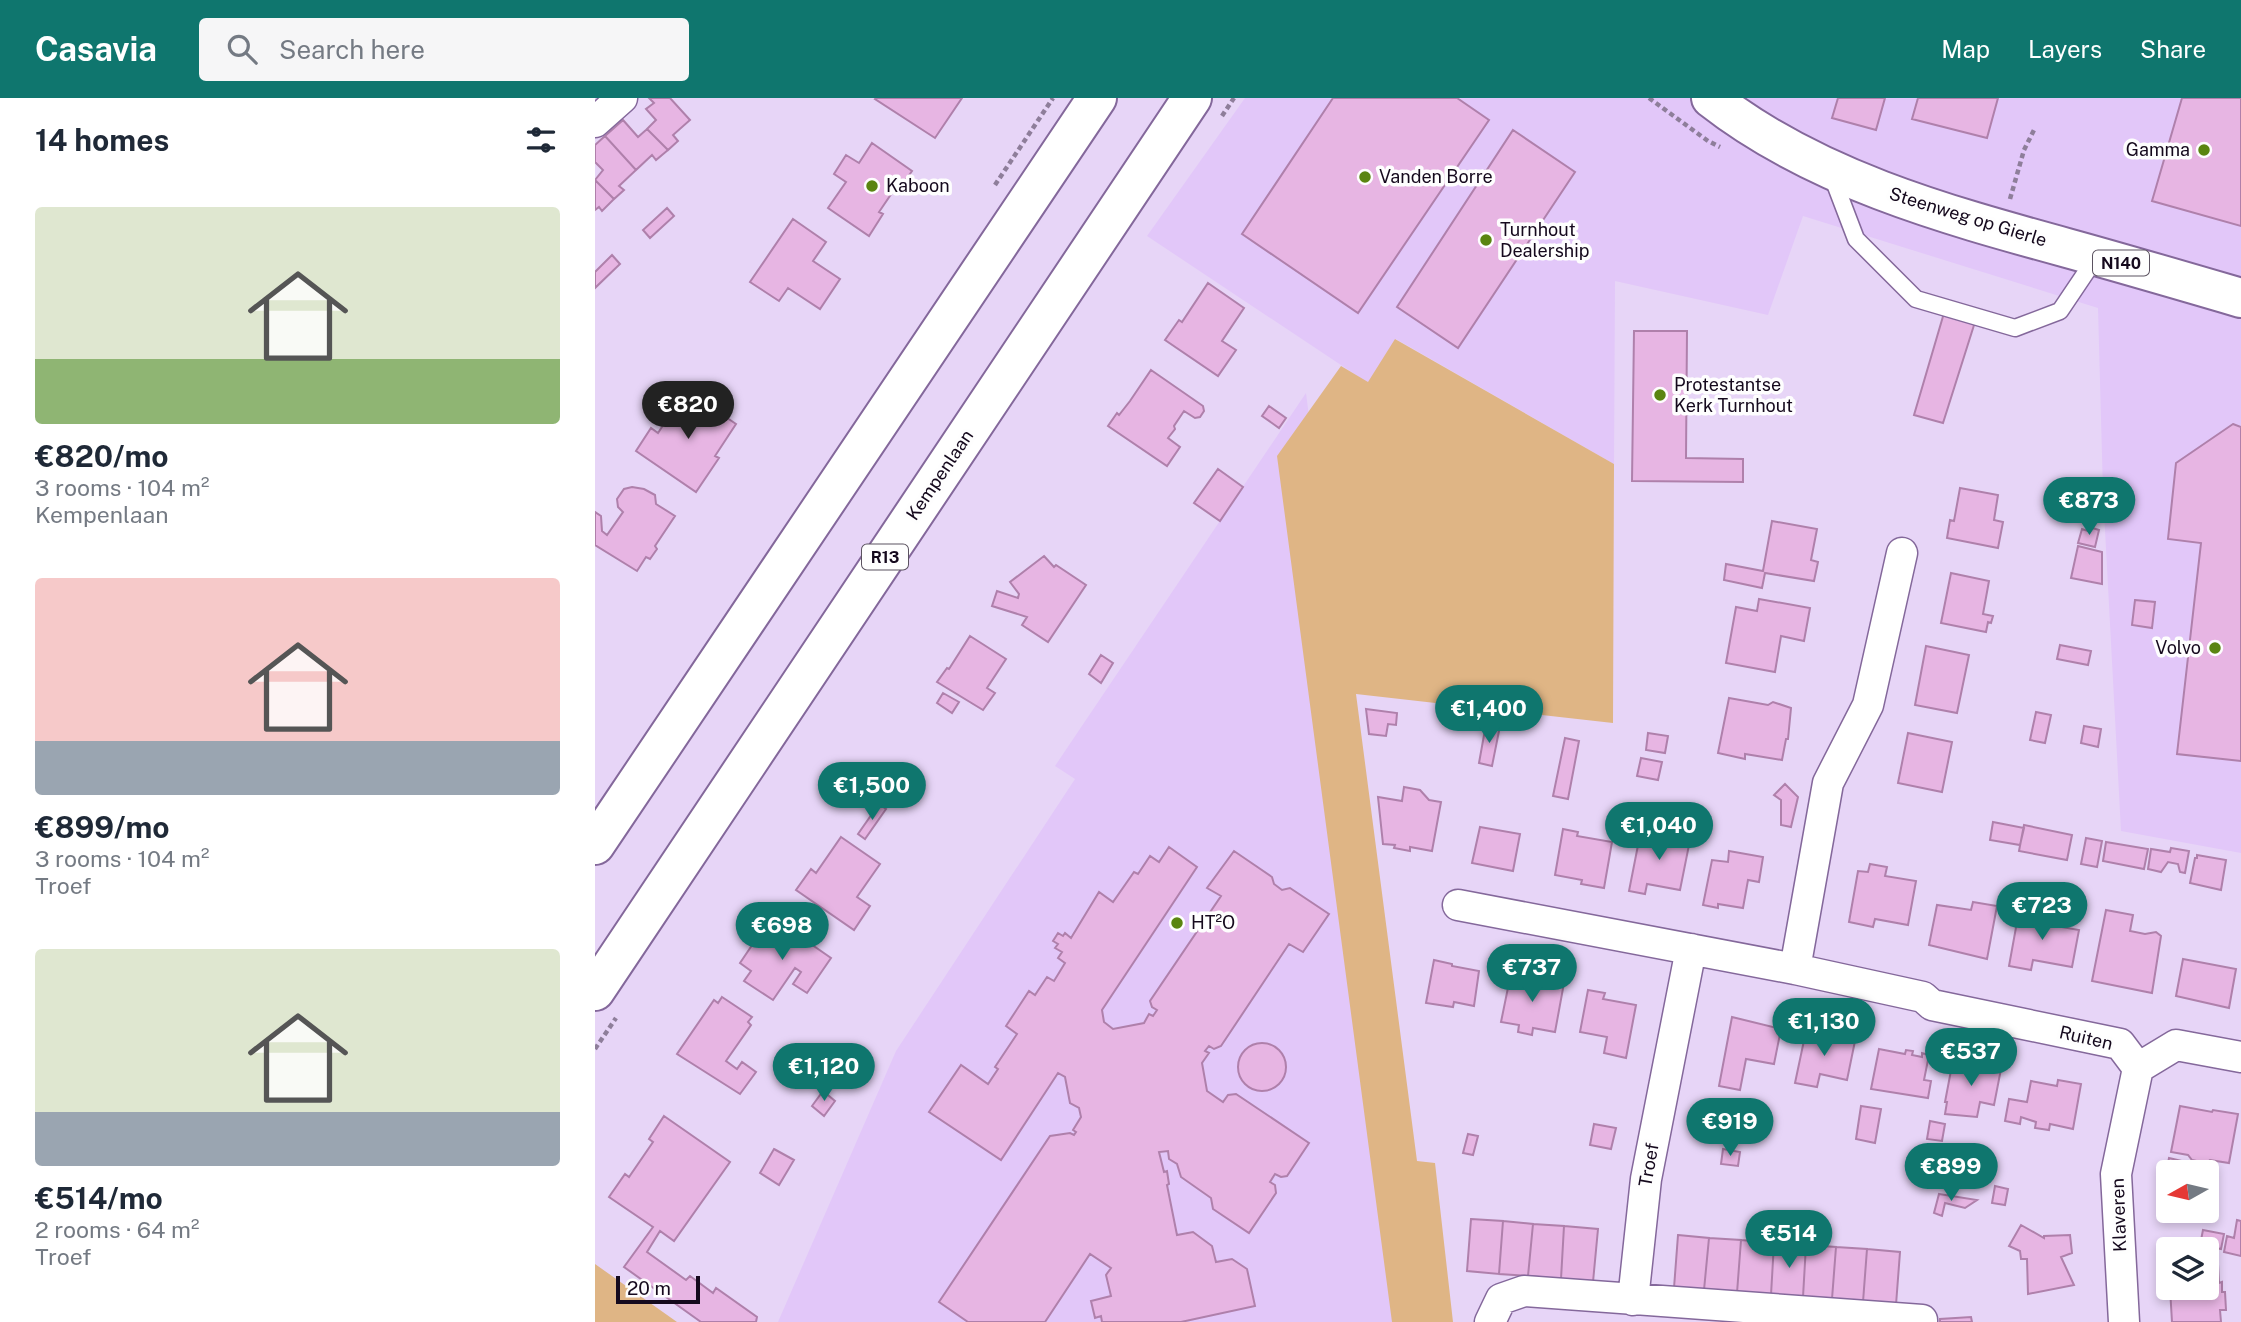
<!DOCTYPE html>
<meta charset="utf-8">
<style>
body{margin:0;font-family:"Public Sans",sans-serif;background:#f6f6f7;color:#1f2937;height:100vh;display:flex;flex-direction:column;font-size:26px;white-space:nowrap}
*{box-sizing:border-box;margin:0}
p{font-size:23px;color:#747a83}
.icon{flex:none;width:38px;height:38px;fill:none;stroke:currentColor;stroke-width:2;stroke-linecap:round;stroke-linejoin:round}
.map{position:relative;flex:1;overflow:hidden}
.side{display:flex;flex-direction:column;background:#fff;width:595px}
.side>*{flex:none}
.needle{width:46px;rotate:262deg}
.buttons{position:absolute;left:1561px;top:1062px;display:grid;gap:14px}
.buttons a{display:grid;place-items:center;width:63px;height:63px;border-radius:7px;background:#fff;box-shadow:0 4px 10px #0003;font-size:35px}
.scale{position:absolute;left:21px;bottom:18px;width:84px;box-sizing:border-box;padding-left:7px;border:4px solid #15091d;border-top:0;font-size:19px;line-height:24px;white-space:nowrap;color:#15091d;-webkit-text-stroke:5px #fefefe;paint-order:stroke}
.price{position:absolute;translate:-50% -60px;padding:0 16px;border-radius:24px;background:#0f766e;color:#fff;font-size:23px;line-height:46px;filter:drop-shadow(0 2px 4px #0008)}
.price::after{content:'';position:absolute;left:50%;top:42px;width:21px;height:16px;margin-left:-10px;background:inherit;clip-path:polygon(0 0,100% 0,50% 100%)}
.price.active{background:#222;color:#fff}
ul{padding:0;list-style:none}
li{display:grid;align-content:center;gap:14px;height:371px;padding:0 35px}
li span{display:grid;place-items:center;height:217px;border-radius:7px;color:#555}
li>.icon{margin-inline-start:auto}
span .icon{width:126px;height:126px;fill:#fffc;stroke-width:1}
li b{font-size:30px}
h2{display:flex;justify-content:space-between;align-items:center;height:84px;padding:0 35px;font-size:30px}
header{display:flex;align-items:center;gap:42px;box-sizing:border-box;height:98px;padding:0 35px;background:#0f766e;color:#fff}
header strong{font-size:33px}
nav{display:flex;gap:38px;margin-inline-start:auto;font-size:24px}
.search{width:490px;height:63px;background:#f6f6f7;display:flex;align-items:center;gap:18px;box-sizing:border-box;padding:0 24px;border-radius:7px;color:#747a83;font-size:26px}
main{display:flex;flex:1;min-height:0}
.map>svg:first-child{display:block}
</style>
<header>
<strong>Casavia</strong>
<div class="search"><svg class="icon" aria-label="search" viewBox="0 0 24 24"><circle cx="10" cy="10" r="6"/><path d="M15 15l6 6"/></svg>Search here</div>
<nav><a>Map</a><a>Layers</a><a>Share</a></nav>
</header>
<main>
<section class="side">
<h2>14 homes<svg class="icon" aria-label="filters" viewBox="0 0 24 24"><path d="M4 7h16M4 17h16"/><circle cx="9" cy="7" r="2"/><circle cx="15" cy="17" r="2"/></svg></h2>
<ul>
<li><span style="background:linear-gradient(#dfe7d0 70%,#8fb573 0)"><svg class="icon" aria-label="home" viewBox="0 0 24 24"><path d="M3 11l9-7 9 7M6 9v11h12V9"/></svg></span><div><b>€820/mo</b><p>3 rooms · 104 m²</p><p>Kempenlaan</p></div></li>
<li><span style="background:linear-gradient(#f6c9c9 75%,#9aa5b1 0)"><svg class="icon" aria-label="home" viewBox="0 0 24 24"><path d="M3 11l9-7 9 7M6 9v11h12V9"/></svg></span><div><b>€899/mo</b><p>3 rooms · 104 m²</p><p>Troef</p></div></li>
<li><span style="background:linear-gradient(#dfe7d0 75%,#9aa5b1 0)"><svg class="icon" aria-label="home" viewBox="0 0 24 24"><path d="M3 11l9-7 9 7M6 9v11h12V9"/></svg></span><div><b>€514/mo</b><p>2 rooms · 64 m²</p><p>Troef</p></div></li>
</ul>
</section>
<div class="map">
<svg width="1646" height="1224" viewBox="0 0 1646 1224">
<rect width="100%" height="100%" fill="#e7d5f7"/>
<path fill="#e2c7f9" d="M650,0H1646V755L1526,733L1508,394L1503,210L1208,118L1173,217L1020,183L1019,366L801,241L773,285L552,138Z
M711,295L829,1224H183L301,953L480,681L460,668Z"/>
<path fill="#dfb585" d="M800,241L1019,366L1018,625L761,596L822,1063L840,1065L858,1224H797L682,358L746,268L773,284Z
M0,1166L82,1224H0Z"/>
<path fill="#e7b5e3" stroke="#af80ab" stroke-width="2" d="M54,0H75L95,22L78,37L83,43L73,52L52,31L61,22L51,11L59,5Z
M281,0H367L340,40L280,1Z
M738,0H862L894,22L763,215L647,136Z
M1243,0H1290L1281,32L1237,20Z
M1323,0H1403L1392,40L1317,21Z
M1587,0H1646V128L1557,103Z
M28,22L43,39L52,31L73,52L61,62L57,57L41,72L10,38Z
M918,32L980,74L863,250L802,209Z
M10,38L41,72L24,88L29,92L19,101L0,82L8,72L0,64V47Z
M277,45L317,73L302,94L299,92L284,114L288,116L274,138L233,110L251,84L239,76L251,57L264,65Z
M0,82L19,101L7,113L4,109L0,112Z
M72,110L79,118L55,140L48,132Z
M198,121L231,144L218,163L245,181L225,211L193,190L184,203L155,184Z
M17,157L25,166L0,190V174Z
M613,185L649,210L627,243L641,252L623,278L570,242L584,222L587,224Z
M1349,215L1380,224L1348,325L1319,317Z
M1039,233H1092L1091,360L1148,361V384L1037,383Z
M556,272L608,308L609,313L605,319L600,320L589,313L579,328L580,331L573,340L585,349L572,368L513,328L522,315L524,317L535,303Z
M91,292L141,326L120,358L124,360L101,394L41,353L56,330L63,335Z
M674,308L691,320L684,330L667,318Z
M1638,326L1646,329V663L1582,656L1606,445L1573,441L1581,365Z
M623,371L648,389L625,423L599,405Z
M37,389L49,391L60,397L61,406L80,418L60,448L62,451L55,461L51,459L42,473L0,447V414L6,418L7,433L12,437L28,414L23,409L22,401L29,391Z
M1365,390L1403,397L1399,422L1408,424L1403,450L1352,440L1355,422L1359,423Z
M1177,423L1222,431L1216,462L1223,464L1219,483L1170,475L1167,490L1129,482L1131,466L1168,473Z
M1494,429L1504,432L1500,449L1483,445L1487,431L1493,433Z
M1483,448L1507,454V486L1476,480Z
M449,458L459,469L461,467L491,487L453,544L427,527L432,519L397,508L402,493L423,500L424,496L415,484Z
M1356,475L1394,483L1388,516L1398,518L1396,525L1393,524L1391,534L1346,525Z
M1164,501L1215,510L1209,543L1186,538L1180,574L1131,565L1141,509L1162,513Z
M1540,502L1560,504L1557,530L1537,527Z
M375,538L411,561L392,590L400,595L388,612L342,584L352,570L354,571Z
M1465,547L1496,553L1493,567L1462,561Z
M1331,548L1374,557L1362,615L1320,607Z
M506,557L518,565L506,585L494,576Z
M348,595L364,604L357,615L342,605Z
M1134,600L1173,607L1178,604L1196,610L1193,641H1191L1187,662L1150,656V661L1123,655Z
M771,611L802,615L801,627L793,626L791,638L774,636Z
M1441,614L1456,617L1450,645L1435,642Z
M891,626L905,628L897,668L884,665Z
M1489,628L1506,631L1503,649L1486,645Z
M1053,635L1073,638L1070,655L1051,652Z
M1313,635L1357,644L1347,694L1303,685Z
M970,640L984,643L973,701L958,698Z
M1046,660L1067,664L1063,682L1042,678Z
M1190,686L1203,699L1196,729L1186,727V702L1179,697Z
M809,689L825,692L834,702L846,704L837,753L815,749V753L799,750L800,747L788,746L783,699L807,703Z
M284,706L291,711L270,741L263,736Z
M1398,724L1429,730L1425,747L1395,742Z
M1429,727L1477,737L1472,762L1424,753Z
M885,729L925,736L918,773L877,765Z
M968,731L983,734L982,738L1017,744L1009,790L986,786L987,782L960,777Z
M1046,732L1090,741L1094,747L1085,792L1052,786L1050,796L1034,793Z
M246,739L285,766L262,799L275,808L259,832L201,792L216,771L221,775Z
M1491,740L1507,743L1502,769L1486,766Z
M1511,744L1553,751L1549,771L1508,763Z
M574,749L602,769L507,912L509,924L518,931L549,925L554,916L558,918L562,912L557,909L555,903L626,798L612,790L639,753L677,779L679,786L687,792L695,790L734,816L708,854L694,846L626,948L619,951L614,948L610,953L614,955L607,965L612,993L628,1004L633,997L641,996L714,1045L692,1078L686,1079L680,1076L675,1084L680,1087L681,1095L654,1135L618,1111L616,1100L586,1079L582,1066L574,1061L573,1053L564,1054L569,1074L572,1073L574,1086L572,1087L582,1137L598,1134L617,1148L621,1164L637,1161L652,1171L660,1208L586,1224H507L506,1218L500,1220L496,1203L516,1198L511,1177L516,1170L495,1156L450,1224H373L344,1204L455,1038L475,1035L479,1037L481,1034L478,1032L486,1019L484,1010L475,1005L470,979L463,975L406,1062L334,1014L366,967L393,986L403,971L400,969L422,936L411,928L434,893L440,897L452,879L459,883L470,865L463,860L467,854L460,850L463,846L458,843L463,835L468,838L470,835L476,840L504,794L518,804L539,774L543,776L555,758L564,764Z
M1576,750L1594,753L1590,775L1585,774L1583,766L1573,764L1566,774L1553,771L1556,751L1575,754Z
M1134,753L1168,759L1164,784L1153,782L1148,810L1123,806V810L1108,807L1117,762L1133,764Z
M1602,757L1631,762L1626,792L1595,785L1600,760H1602Z
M1275,766L1292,769L1290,778L1321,783L1313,827L1280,821L1278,829L1254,824L1263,773L1273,774Z
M1378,804L1402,808L1392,861L1334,847L1342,807L1376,812Z
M1511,812L1538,817L1535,833L1550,836L1561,834L1566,838L1557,895L1497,883Z
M1424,813L1457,819L1455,827L1484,832L1477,869L1438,862L1436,872L1414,868Z
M172,825L193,840L197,833L236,860L212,895L198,886L206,874L200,870L178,902L149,883L156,873L145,865Z
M1588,861L1641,871L1634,910L1581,898Z
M839,862L857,866V868L884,873L879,908L859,904L858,909L831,905Z
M916,875L969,885L960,934L938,930L937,937L923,934L924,927L906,924Z
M993,892L1010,895L1008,901L1041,907L1031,960L1009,955L1012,939L985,934Z
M127,899L157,919L153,924L156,927L131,963L142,971L147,964L161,974L145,996L82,956L119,902L123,905Z
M1137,919L1186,931L1179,966L1151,961L1145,992L1124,988Z
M1211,933L1260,943L1252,982L1225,976L1222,989L1200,985Z
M643 969a24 24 0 1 1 48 0a24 24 0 1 1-48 0Z
M1284,951L1310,956L1311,952L1318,953L1317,957L1327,959V955L1334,957L1329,982L1336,983L1333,1000L1276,991Z
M1358,962L1406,971L1399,1007L1385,1004L1382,1019L1350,1016L1352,1004H1350Z
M1463,982L1486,986L1478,1031L1455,1026L1454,1032L1440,1030L1441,1024L1426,1019L1425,1026L1410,1023L1414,1001L1432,1004L1436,983L1462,988Z
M228,993L240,1003L229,1018L217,1008Z
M1266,1008L1286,1011L1280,1045L1261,1041Z
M1585,1008L1617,1014L1618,1012L1643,1016L1634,1065L1615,1062L1611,1065L1597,1062L1593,1057L1576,1054Z
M69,1018L135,1064L79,1143L65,1133L52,1154L91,1182L95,1178L118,1195L121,1190L162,1219L161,1224H106L29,1169L58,1129L14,1099L30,1076L34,1079L58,1044L54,1041Z
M1335,1023L1350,1026L1347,1043L1332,1041Z
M999,1026L1021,1030L1016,1051L995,1047Z
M873,1036L883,1038L878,1057L868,1055Z
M179,1051L199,1062L184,1087L165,1075Z
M1128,1051L1145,1054L1143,1068L1126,1066Z
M1574,1060L1591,1064L1589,1074L1571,1076Z
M1400,1088L1413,1091L1410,1107L1397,1105Z
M1344,1096L1382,1102L1370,1110L1350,1105L1347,1118L1339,1115Z
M876,1121L908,1123L904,1176L872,1173Z
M1642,1122L1646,1123V1158L1629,1154L1632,1138L1639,1140Z
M908,1123L938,1126L933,1178L904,1176Z
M938,1126L969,1128L966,1181L933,1178Z
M1426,1127L1449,1140V1138L1475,1137L1477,1155L1466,1159L1479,1187L1433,1196L1432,1161H1426L1425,1153L1414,1148Z
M969,1128L1003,1131L998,1184L966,1181Z
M1608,1132L1629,1136L1626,1151L1605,1147Z
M1083,1137L1114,1140L1109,1192L1079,1190Z
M1114,1140L1146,1142L1142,1195L1109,1192Z
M1146,1142L1179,1145L1176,1197L1142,1195Z
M1179,1145L1211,1147L1208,1199L1176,1197Z
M1211,1147L1241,1149L1237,1201L1208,1199Z
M1241,1149L1272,1151L1268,1204L1237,1201Z
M1272,1151L1305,1154L1301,1207L1268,1204Z
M1623,1166L1624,1185L1627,1184V1194H1630L1631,1212H1625L1626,1224H1577L1575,1190H1612V1167Z
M1376,1219L1377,1224H1345V1221Z"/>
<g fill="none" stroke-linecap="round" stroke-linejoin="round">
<defs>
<path id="service" d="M1237,78L1261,141L1321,201L1420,230L1465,213L1502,158"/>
<path id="minor" d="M0,24L27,0
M863,807L1200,871L1328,899L1337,907L1525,946L1543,970L1581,947L1646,959
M1200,871L1233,685L1273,607L1307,455
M1038,1202L1051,1081L1096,851
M895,1224L906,1201L929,1193L1327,1222V1224
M1529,1224L1521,1076L1543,970"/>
<path id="primary" d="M1116,0C1218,80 1348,116 1472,150C1530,166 1588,183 1646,200
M0,747L502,0
M0,893L597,0"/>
</defs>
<use href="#service" stroke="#84689b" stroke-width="19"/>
<use href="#minor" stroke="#84689b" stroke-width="33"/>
<use href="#primary" stroke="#84689b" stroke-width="42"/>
<path stroke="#8e7e9a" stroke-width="4.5" stroke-dasharray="5 3.5" stroke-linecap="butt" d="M1054,0L1113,43L1125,49
M627,18L639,0
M400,87L458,0
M1415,101L1429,52L1440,30
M0,951L21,920"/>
<use href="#service" stroke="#fff" stroke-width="16"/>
<use href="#minor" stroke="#fff" stroke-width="30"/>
<use href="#primary" stroke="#fff" stroke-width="38"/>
</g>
<g fill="#5a8511" stroke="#fefefe" stroke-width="2.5">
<circle cx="1609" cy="52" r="7"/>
<circle cx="770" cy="79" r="7"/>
<circle cx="277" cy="88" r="7"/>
<circle cx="891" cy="142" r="7"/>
<circle cx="1065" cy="297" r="7"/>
<circle cx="1620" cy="550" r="7"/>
<circle cx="582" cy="825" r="7"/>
</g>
<g text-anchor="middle" stroke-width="7" stroke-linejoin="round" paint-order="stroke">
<g fill="#fefefe" stroke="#5b5260" stroke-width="2">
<rect x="1498" y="152.5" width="56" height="25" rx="5"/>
<rect x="267" y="446.5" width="46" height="25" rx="5"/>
</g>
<g font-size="16" font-weight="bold" fill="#15091d">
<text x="1526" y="171">N140</text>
<text x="290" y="465">R13</text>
</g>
<g font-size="18" fill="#15091d" stroke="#fefefe" text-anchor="start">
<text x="1595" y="58" text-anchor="end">Gamma</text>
<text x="784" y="85">Vanden Borre</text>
<text x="291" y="94">Kaboon</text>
<text x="905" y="138">Turnhout<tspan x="905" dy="21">Dealership</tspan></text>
<text x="1079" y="293">Protestantse<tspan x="1079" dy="21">Kerk Turnhout</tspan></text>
<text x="1606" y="556" text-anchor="end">Volvo</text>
<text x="596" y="831">HT²O</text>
</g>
<g font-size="18" fill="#15091d" stroke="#fefefe">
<text transform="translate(1373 119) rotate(17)" y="6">Steenweg op Gierle</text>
<text transform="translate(345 377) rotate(-56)" y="6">Kempenlaan</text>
<text transform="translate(1491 940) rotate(13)" y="6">Ruiten</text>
<text transform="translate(1054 1067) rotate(-80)" y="6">Troef</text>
<text transform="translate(1524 1117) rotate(-92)" y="6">Klaveren</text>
</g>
</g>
</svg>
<div class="buttons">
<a><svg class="needle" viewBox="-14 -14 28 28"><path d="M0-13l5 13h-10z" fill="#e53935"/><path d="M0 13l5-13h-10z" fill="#747a83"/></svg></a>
<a><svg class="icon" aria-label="layers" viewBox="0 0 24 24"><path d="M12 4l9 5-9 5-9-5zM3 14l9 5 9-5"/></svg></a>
</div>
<div class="scale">20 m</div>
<b class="price active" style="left:93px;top:343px">€820</b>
<b class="price" style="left:1494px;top:439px">€873</b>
<b class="price" style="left:894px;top:647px">€1,400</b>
<b class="price" style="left:277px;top:724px">€1,500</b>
<b class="price" style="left:1064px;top:764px">€1,040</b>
<b class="price" style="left:1447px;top:844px">€723</b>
<b class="price" style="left:187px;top:864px">€698</b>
<b class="price" style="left:937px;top:906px">€737</b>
<b class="price" style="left:1229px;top:960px">€1,130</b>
<b class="price" style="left:1376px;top:990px">€537</b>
<b class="price" style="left:229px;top:1005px">€1,120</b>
<b class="price" style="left:1135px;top:1060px">€919</b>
<b class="price" style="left:1356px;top:1105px">€899</b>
<b class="price" style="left:1194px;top:1172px">€514</b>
</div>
</main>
